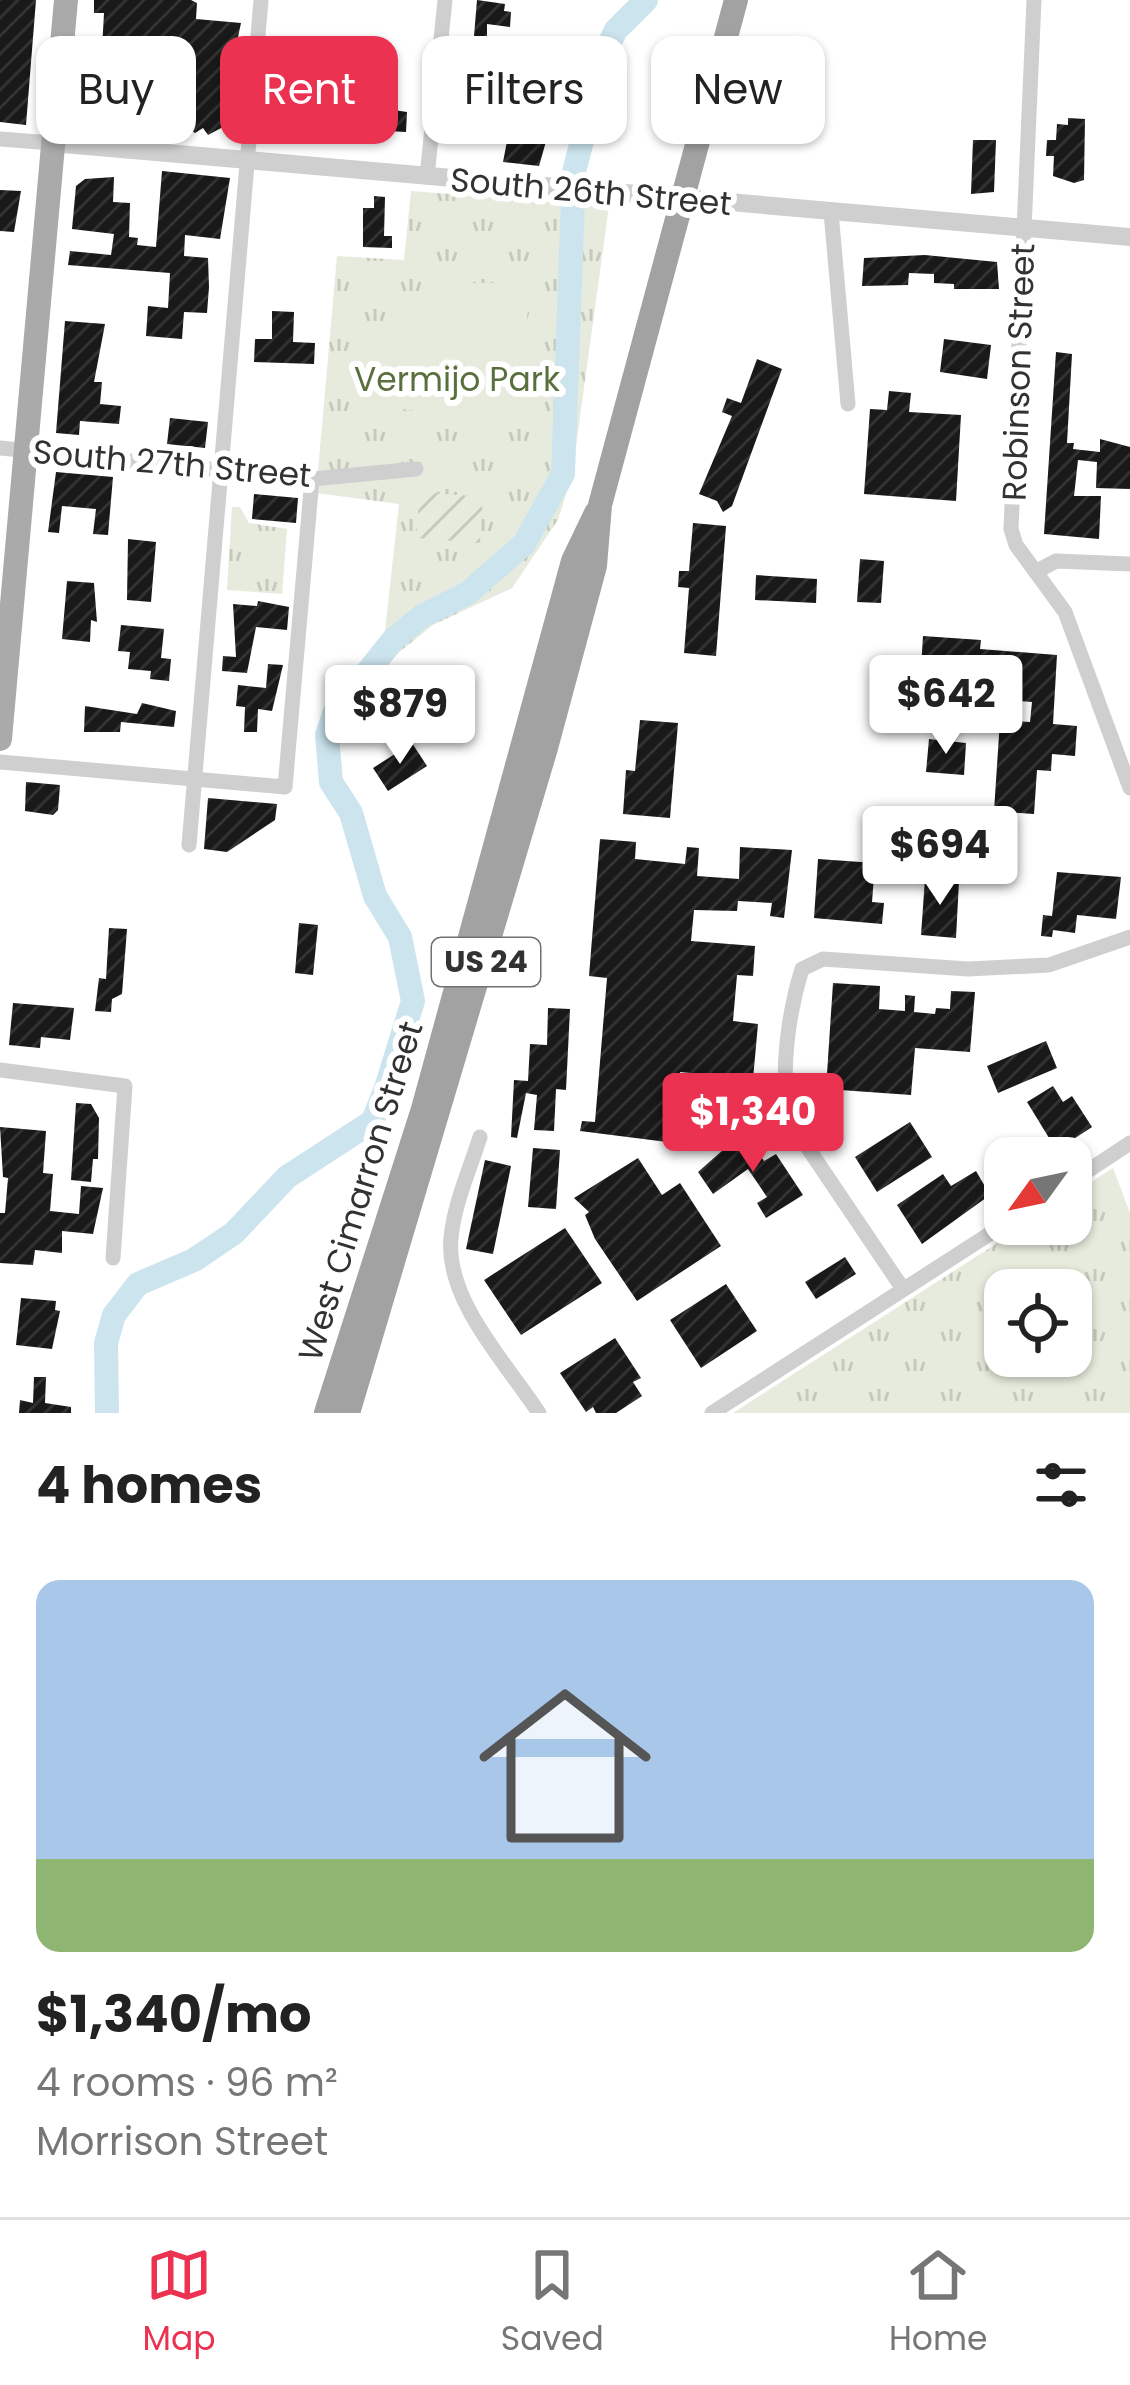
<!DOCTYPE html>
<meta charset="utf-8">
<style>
body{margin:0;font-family:Poppins,sans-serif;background:#f6f6f6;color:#222;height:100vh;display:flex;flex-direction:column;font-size:45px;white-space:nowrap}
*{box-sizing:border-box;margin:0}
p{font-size:39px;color:#767676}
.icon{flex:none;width:66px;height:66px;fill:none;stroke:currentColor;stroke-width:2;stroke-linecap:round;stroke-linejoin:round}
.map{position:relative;height:1413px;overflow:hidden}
.drawer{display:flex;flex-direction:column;background:#fff;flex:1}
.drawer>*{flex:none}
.hud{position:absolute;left:36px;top:36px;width:1059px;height:108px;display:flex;gap:24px}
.needle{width:78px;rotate:237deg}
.fabs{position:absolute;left:984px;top:1137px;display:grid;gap:24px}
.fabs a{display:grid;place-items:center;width:108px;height:108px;border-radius:24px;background:#fff;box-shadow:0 3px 9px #0004;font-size:60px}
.price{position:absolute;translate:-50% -102px;padding:0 27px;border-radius:12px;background:#fff;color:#222;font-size:39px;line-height:78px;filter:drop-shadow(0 3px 6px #0008)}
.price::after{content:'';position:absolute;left:50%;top:72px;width:36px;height:27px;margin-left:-18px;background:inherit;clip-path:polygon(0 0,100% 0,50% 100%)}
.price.current{background:#eb3251;color:#fff}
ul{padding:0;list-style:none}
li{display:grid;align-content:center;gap:24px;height:636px;padding:0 36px}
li+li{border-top:3px solid #e0e0e0}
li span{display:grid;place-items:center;height:372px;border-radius:24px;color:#555}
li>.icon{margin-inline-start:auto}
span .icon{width:216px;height:216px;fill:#fffc;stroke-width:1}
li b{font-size:51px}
h2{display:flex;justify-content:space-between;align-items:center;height:144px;padding:0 36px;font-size:51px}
.chip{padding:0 42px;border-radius:24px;background:#fff;box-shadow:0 3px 9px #0004;font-size:42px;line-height:108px}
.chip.current{background:#eb3251;color:#fff}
.tab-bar{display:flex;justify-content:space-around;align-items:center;height:168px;border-top:3px solid #e0e0e0;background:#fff;font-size:33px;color:#767676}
.tab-bar a{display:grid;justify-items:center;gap:6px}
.tab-bar .current{color:#eb3251}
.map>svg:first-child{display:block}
</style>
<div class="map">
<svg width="1130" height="1413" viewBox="0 0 1130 1413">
<defs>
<pattern id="grass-tufts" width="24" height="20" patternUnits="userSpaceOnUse" patternTransform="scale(3)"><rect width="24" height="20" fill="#e6ebdd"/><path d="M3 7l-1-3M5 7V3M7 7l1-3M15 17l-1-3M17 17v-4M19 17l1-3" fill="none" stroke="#c6cabe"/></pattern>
<pattern id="garden-furrows" width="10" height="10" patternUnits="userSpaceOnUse" patternTransform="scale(3)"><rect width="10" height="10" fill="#e6ebdd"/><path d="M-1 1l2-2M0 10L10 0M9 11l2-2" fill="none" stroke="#c6cabe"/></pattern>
<pattern id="building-hatch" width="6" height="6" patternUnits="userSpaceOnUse" patternTransform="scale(3)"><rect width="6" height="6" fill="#191919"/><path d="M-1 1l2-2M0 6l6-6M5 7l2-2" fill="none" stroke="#323232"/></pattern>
</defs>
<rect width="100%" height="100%" fill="#fff"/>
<path fill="url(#grass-tufts)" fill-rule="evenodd" d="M411,191L609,206L572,475L558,520L512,588L433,625L381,667L399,504L316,493L337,256L404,260Z
M232,507H240L249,523L287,529L282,594L227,590Z
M1113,1168L1130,1213V1413H733L1027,1224H1071V1195ZM1071,1290V1356H1005V1290Z"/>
<path fill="url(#garden-furrows)" d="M420,492L483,497L480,543L416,538Z"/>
<path fill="#e6ebdd" d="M458,283H501L530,290L516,420L504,426L385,406C383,336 391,309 458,283Z"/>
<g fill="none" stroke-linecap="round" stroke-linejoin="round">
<path stroke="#cce4ee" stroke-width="24" d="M107,1413L106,1343L114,1315L138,1284L194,1260L234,1233L287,1177L373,1121L386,1088L413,1001L400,937L375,896L351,813L331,782L327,735L334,714L393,640L422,616L468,593L524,544L563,474L574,172L604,54L616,30L646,0"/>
</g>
<path fill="url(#building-hatch)" d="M0,0H36L26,125L0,122Z
M94,0H191L197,3L196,19L241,23L234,56H244L242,84L227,83L223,127L208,135L203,128L195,133L185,126L187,76L169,75L170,52L146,51V76L127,73L120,132L84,128L93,48L102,49L104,13H94Z
M477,0L505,4L504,11L511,12L510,27L487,24V54H478L477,75L497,74L498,91L469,92L467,36H474Z
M764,89L823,92L821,131L762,129Z
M373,107L407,112L406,132L388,131L387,139L350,136L351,114L373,116Z
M1068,118L1085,119L1084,180L1074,183L1053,176L1054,156H1046L1047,140H1056L1057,124L1068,125Z
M508,136L547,138L539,166L503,162Z
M973,140H996L994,192L971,194Z
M162,171L230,178L220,239L185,235L184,256L208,258L209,287L207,313L184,312L182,339L146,336L148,306L168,308L170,273L68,265L70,251L111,255L114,234L72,229L76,186L85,179L114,177L113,202L130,203L129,237L138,238L137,245L156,247Z
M0,190L21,191L14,232L0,231Z
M374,196L385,197L384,236H392V248L363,247V208H374Z
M925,255L997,262L999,289H954V284L934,283V274L909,273L908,285L862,286L864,258Z
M272,311L294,312L293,342L315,343L314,364L254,362L255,339H272Z
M65,321L105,324L94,382H102L100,404L121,406L119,424L80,421L79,435L56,433Z
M944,339L991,345L987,379L940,372Z
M1056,352L1072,354L1067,443H1074L1073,449L1100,452V439L1130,447V489L1096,488L1097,462L1078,460L1074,496H1101L1099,539L1044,534Z
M757,359L782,369L732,506L723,512L717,501L699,494L732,416L722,412L727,398L741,403Z
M889,391L911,393L909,412L961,415L956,501L864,494L870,409L887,410Z
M170,418L208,422L205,448L167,444Z
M56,472L113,477L108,535L93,534L96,509L62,506L59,533L48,532Z
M254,494L298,498L296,523L252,519Z
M693,523L726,526L716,656L684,653L689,588L678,587L679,571H689Z
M128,539L156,542L151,602L127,600Z
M860,559L884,561L881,603L857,602Z
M756,575L817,579L816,603L755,600Z
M67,581L94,583L97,622L91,620L90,642L62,639Z
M258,601L289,607L287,630L256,627L247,673L222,671L223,656L236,657L233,604L257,606Z
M121,625L164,629L161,658L171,659L169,681L150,679L151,671L128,669L130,652L118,651Z
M923,636L981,640L980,649L1057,655L1053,724L1077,726L1075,756L1052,754L1051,771L1037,770L1034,814L994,811L1000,720L1030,722L1032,702L996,699L995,710L981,709L982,689L920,684Z
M268,664L283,665L272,711L258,709L257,732H244L245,707L236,706L238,685L266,688Z
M142,703L176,711L174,727L121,722L120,732H84L85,706L137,714Z
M640,720L678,723L670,818L623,814L626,770L635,771Z
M929,739L966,743L964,775L926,772Z
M412,743L427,766L388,791L373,768Z
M26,782L60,785L58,810L53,815L25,811Z
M208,798L277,804L275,820L227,852L204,849Z
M600,839L636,842L635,859L685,864L687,847L699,848L697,876L739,879L740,847L792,850L784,918L770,916L772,903L738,901L737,911L694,910L691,941L755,946L753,976L737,975L733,1021L758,1024L753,1079L680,1072L677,1116L699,1118L697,1140L667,1142L580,1131L582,1121L595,1122L607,978L589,976Z
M818,859L875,863L872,902L884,903L882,924L814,918Z
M1057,872L1121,877L1116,919L1077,915L1075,933L1053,930L1052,937L1041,936L1043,915L1052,916Z
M925,879L959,881L956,938L921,935Z
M299,923L318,925L313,975L295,973Z
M109,928L127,929L122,994L112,999L111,1012L95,1011L99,978L106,979Z
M833,983L880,986L879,1009L905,1011V995L915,996L914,1012L935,1014L936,1008L950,1009L951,991L975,992L970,1052L915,1048L911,1095L826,1089Z
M13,1003L74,1008L70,1040L41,1037L40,1048L9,1045Z
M548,1008L570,1009L566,1090L556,1089L554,1131L534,1130L537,1095L526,1093L517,1138L511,1137L514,1080L528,1081L530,1044L547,1045Z
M1046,1041L1057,1068L998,1093L987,1066Z
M1053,1086L1063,1102L1072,1096L1092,1127L1063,1146H1054L1027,1102Z
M76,1103L91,1104L99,1118L98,1159H93L91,1182L71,1180Z
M910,1122L932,1157L877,1192L855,1157Z
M0,1127L46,1131L43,1173L53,1174L50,1211L79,1214L81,1186L103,1188L93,1234L62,1231V1253L35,1250L33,1265L0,1263V1213H5L8,1178L3,1177Z
M749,1138L764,1161L776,1154L803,1195L766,1218L757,1203L767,1197L748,1169L713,1194L698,1172L733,1141L736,1146Z
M533,1148L560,1150L556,1209L528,1207Z
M638,1158L662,1195L680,1183L721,1246L637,1301L595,1239L585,1215L589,1212L574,1198Z
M485,1160L511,1166L493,1254L466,1249Z
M976,1171L990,1195L922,1244L897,1205L943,1174L951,1186Z
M565,1228L602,1283L521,1335L484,1280Z
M845,1257L856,1274L816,1299L805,1282Z
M726,1284L757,1331L701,1368L670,1320Z
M21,1298L56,1301L55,1310L60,1311L52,1349L16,1345Z
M615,1338L641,1378L633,1382L642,1396L616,1413H596L593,1407L586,1412L560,1373Z
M34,1377H46L45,1403L71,1407V1413H19L20,1400L33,1403Z"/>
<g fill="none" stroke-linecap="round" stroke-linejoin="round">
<path stroke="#cfcfcf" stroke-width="15" d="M1034,0L1011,529L1016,545L1065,612L1130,788
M0,139L52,143
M427,177L445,0
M831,212L848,404
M0,448L312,479L416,469
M1037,571L1056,561L1130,564
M0,762L285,787L312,479
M189,845L261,0
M0,1070L125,1086L113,1258
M480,1137C470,1169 454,1204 451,1238C445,1300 507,1364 539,1413
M1071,1182L1130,1143
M903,1289L789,1120C780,1074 788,1014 802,969L823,959L968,969L1049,965L1130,937
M712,1413L1005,1224"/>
<path stroke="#cfcfcf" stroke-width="18" d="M52,143L1130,237"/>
<path stroke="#aaa" stroke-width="24" d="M0,739L66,0"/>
<path stroke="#a2a2a2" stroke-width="24" d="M326,1413L423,1109L573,561L596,513
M348,1413L546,748L595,566L600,505L736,0"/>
</g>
<g text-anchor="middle" stroke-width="12" stroke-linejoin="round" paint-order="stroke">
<rect fill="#fff" stroke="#707070" stroke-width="3" x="432" y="938" width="108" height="48" rx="9"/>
<g font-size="30" font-weight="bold" fill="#323232">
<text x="486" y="972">US 24</text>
</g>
<g font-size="33" fill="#323232" stroke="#fff">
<text transform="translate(591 191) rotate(5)" y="12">South 26th Street</text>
<text transform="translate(1018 372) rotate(-88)" y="12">Robinson Street</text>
<text transform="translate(172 463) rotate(5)" y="12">South 27th Street</text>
<text transform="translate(360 1191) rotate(-73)" y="12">West Cimarron Street</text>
</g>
<g font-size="33" fill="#59703d" stroke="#fff">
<text x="457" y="391">Vermijo Park</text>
</g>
</g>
</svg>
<div class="fabs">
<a><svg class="needle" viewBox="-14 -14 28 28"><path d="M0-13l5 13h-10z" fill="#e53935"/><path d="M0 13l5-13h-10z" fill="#767676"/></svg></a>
<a><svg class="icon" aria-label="locate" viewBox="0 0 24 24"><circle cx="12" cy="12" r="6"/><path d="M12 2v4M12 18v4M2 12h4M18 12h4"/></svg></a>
</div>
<b class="price" style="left:946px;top:757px">$642</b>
<b class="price" style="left:400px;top:767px">$879</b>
<b class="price" style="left:940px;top:908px">$694</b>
<b class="price current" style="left:753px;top:1175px">$1,340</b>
<div class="hud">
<a class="chip">Buy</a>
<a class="chip current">Rent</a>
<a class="chip">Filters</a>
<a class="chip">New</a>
</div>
</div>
<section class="drawer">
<h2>4 homes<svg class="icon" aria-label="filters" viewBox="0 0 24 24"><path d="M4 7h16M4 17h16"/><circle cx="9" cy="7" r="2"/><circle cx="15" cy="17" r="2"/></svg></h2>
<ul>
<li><span style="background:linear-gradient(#a9c7e8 75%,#8fb573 0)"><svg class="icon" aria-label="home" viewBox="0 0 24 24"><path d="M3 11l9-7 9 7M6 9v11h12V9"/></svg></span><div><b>$1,340/mo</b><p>4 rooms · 96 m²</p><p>Morrison Street</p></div></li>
</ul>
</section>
<nav class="tab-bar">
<a class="current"><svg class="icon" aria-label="map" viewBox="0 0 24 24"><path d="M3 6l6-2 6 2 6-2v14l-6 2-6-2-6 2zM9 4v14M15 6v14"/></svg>Map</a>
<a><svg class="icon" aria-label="saved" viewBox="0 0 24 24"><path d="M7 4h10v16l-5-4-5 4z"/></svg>Saved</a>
<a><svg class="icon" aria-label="home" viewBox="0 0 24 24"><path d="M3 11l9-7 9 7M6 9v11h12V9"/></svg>Home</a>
</nav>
